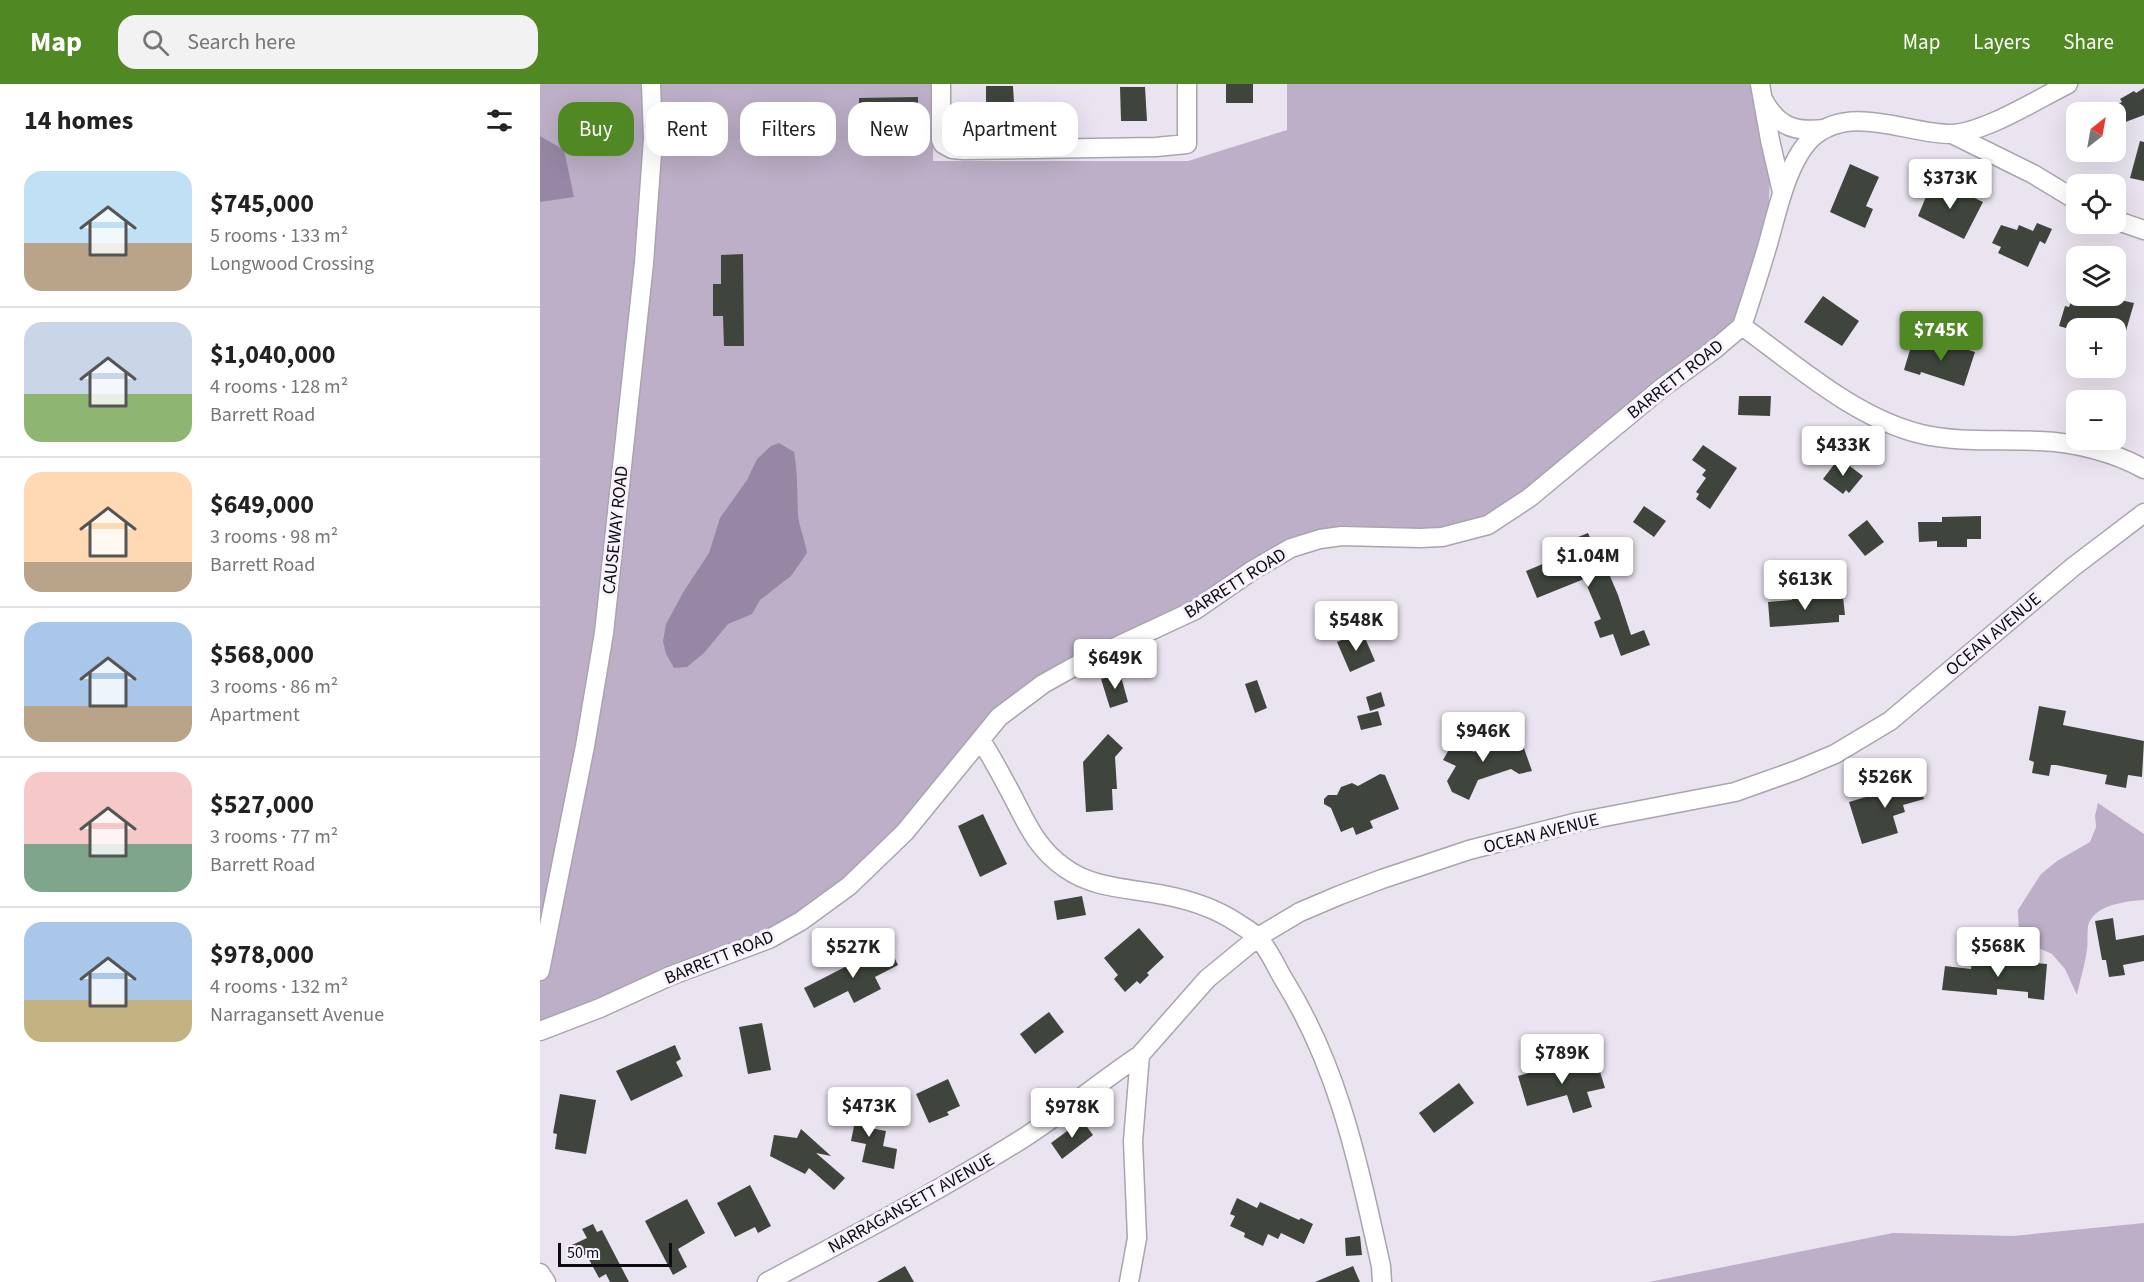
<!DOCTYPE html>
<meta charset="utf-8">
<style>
body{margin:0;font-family:"Source Sans 3",sans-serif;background:#f2f2f2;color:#222;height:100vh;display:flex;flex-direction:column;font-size:22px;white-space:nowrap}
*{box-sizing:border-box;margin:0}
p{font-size:20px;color:#767676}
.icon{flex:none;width:33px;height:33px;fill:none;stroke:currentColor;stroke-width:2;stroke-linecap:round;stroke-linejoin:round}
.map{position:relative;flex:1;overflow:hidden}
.sheet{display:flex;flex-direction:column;background:#fff;width:540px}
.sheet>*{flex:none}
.top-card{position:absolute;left:18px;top:18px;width:570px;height:54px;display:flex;gap:12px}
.needle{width:39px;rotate:31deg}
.controls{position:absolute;left:1526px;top:18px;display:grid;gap:12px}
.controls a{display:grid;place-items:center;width:60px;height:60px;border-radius:12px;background:#fff;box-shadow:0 6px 24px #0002;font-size:30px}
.scale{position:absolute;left:18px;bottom:15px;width:114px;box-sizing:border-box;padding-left:6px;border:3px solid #0e0c10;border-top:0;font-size:16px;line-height:21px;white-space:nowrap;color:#0e0c10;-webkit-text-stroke:4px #f8f2fd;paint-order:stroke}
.price{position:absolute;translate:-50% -51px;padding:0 14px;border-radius:6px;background:#fff;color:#222;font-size:20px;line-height:39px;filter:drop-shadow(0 2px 3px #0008)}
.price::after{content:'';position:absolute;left:50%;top:36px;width:18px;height:14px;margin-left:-9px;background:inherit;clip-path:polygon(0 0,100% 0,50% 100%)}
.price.selected{background:#508924;color:#fff}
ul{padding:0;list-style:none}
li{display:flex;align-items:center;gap:18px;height:150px;padding:0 24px}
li+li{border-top:2px solid #e0e0e0}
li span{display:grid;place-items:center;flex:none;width:168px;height:120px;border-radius:18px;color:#555}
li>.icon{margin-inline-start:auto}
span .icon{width:72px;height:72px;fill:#fffc;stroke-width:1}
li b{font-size:26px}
h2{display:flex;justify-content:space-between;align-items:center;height:72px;padding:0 24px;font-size:26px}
.chip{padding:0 21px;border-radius:18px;background:#fff;box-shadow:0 6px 24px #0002;font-size:21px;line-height:54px}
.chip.selected{background:#508924;color:#fff}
header{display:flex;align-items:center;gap:36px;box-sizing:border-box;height:84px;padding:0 30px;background:#508924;color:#fff}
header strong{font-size:28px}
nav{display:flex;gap:33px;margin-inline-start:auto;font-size:21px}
.search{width:420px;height:54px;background:#f2f2f2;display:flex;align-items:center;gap:15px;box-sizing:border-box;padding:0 21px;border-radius:18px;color:#767676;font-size:22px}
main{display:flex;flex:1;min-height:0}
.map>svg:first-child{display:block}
</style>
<header>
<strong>Map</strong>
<div class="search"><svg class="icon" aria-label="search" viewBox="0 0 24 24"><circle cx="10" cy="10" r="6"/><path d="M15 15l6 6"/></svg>Search here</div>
<nav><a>Map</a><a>Layers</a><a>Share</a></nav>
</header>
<main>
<section class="sheet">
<h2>14 homes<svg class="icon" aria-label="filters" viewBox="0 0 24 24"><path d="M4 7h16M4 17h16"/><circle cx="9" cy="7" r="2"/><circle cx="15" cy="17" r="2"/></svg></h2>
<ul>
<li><span style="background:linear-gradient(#bfe0f5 60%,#b9a48a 0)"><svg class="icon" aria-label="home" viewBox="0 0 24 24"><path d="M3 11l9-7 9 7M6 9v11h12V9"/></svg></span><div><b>$745,000</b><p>5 rooms · 133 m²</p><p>Longwood Crossing</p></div></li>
<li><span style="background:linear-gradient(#c9d6e8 60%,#8fb573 0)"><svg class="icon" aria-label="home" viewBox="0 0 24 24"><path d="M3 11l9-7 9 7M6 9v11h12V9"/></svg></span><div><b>$1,040,000</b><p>4 rooms · 128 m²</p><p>Barrett Road</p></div></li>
<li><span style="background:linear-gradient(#ffd9b3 75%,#b9a48a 0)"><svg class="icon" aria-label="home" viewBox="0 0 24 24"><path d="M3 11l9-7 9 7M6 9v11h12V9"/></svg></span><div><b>$649,000</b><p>3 rooms · 98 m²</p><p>Barrett Road</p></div></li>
<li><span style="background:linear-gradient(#a9c7e8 70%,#b9a48a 0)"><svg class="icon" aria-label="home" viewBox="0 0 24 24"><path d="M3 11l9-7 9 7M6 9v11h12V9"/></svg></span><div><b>$568,000</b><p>3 rooms · 86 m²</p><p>Apartment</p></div></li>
<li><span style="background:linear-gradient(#f6c9c9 60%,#7fa58c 0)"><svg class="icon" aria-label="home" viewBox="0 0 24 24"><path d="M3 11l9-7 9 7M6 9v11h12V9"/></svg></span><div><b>$527,000</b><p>3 rooms · 77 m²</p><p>Barrett Road</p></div></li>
<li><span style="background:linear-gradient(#a9c7e8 65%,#c2b280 0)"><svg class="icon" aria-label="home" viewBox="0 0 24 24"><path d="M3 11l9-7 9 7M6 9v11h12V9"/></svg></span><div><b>$978,000</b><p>4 rooms · 132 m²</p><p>Narragansett Avenue</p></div></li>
</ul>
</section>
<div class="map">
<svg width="1604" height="1198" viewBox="0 0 1604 1198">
<rect width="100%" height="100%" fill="#eae4f0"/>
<path fill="#bcafc7" d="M0,0H394L393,77H648L747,46V0H1214L1230,94L1227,161L1197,240L948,441L780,455L481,617L407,697L261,837L0,945Z
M1558,719L1604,750V816C1586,817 1553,821 1548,842C1547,850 1548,858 1547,865C1545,881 1540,896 1537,911L1525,885L1512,870L1490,860L1479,850L1478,826L1490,807L1501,790L1517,777L1550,758L1556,743L1555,732Z
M1604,1139V1198H1109L1353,1149L1473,1152Z"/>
<path fill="#9787a5" d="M0,52L24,66L34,113L0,118Z
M239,359L254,368C258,389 257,410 258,431C259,442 265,456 267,469L251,492L220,516L212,530L188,540L164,569L147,583L134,584L126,570L123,557L126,540L144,507L169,469L180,434L207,396L217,375L231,362Z"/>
<path fill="#3f453c" d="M686,0H713V19H686Z
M446,2H473L475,36H450V28H446Z
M580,3H605L607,37H581Z
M1604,4V31L1575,42V21L1582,18L1580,15L1594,7L1596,9Z
M378,13V29L319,30V14Z
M1600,57L1604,58V97L1590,94Z
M1310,80L1339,93L1326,122L1333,125L1325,144L1290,128Z
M1392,98L1416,110L1418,106L1443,118L1424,155L1378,132Z
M1497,139L1512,145L1505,160L1500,157L1488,183L1458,169L1461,163L1452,159L1461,141L1477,146L1479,141L1493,147Z
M203,170L204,262H184L183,232H173V200H181V171Z
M1283,212L1319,237L1302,262L1264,238Z
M1533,212H1562L1594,219L1579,271L1575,270V244H1536V247L1519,242L1525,222L1529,223Z
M1396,256L1435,268L1424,302L1381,288L1380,291L1364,286L1372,259L1393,266Z
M1199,312H1231L1230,332L1198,331Z
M1163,361L1197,384L1170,425L1156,415L1159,410L1156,408L1166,394L1162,391L1166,386L1152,376Z
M1299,374L1323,392L1309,409L1306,406L1303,410L1283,395Z
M1104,422L1126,437L1114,453L1093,438Z
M1441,432V455H1427V463H1397V457L1379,458L1378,438H1402V433Z
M1327,436L1344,458L1325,472L1308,451Z
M1048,449L1053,460L1056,459L1078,511L1091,551L1104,546L1110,561L1081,572L1073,550L1060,554L1054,538L1061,535L1044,495L997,514L986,487L1010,477L1006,466Z
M1270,510V515L1303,513L1305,531H1299V538L1230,543L1228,518L1252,516V511Z
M822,547L835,577L810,588L797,558Z
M580,589L588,618L570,624L561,595Z
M717,596L727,624L715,629L705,600Z
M841,608L845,622L830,627L826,613Z
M1499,622L1526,627L1523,641L1604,657L1602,693L1588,691L1586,704L1565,700L1567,691L1516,681H1511L1509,692L1492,689L1494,678L1489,676Z
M838,627L842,641L821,646L817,632Z
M568,650L583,664L575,673L577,705H572L573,726L546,728L543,678Z
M927,651L933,668L980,653L992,687L979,690L971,685L938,696L929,716L912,708L907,697L916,682L903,676L915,655Z
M840,690L845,691L859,725L830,737L833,744L816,751L813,743L801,748L791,724L784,720V715L788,711H797L801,703L812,699L818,702Z
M1376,690L1384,715L1363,721L1365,728L1353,732L1358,749L1322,760L1309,718L1349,706L1347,699Z
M443,730L467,780L440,793L418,742Z
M542,812L546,831L517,836L514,817Z
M1573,834L1576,856L1604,851V877L1583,881L1585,891L1569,893L1566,876H1562L1555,837Z
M599,844L624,873L607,889L609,891L600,900L597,897L585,908L574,895L578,891L564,874Z
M348,861L358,881L335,893L341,905L314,919L308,907L274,924L264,904Z
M1463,876L1507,880L1504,916L1488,914V908L1457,905V911L1402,906L1405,882L1431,885L1432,877L1463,880Z
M509,928L524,948L495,970L480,950Z
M222,939L231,986L208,990L199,943Z
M135,961L141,975L136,978L143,992L91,1017L76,987Z
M1057,978L1065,1004L1047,1008L1052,1023L1033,1029L1027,1011L987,1022L978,992L1019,980L1021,988Z
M408,995L420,1022L407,1028L409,1031L389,1039L376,1010Z
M919,999L934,1019L894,1049L879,1029Z
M20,1010L56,1016L46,1070L15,1065L17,1050L13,1049Z
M303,1022L334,1028L330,1044L346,1047L343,1062L357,1065L354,1085L322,1078L326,1060L311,1057L314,1042L300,1039Z
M542,1036L553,1051L522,1075L511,1059Z
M261,1045L291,1072L276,1069L305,1094L294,1106L269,1084L265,1090L230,1072L234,1051L257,1054Z
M210,1101L231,1142L218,1149L215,1143L195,1153L177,1119Z
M697,1114L717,1124L720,1118L759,1136L761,1134L773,1140L764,1160L741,1149L738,1155L728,1150L723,1162L704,1153L705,1149L690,1142L695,1132L690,1130Z
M147,1115L165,1149L138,1165L147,1183L133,1191L105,1137Z
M53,1140L57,1148L62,1146L89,1198H70L66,1190L59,1194L46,1170L39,1174L32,1161L47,1154L42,1145Z
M820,1152L822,1171L806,1172L805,1154Z
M365,1182L374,1198H337Z
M813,1182L820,1198H775Z"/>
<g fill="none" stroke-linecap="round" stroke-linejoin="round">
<defs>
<path id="minor" d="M401,0V56L403,60L412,65L424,66L616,63L647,60V0
M1220,0L1230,56L1242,108
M1224,17C1239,44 1256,48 1285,45
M1412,50L1493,90L1536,116
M1575,136L1604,146
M1202,242C1211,215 1220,187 1228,160C1237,128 1248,74 1274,52C1312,20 1368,50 1411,50C1444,49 1498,15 1528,0
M1202,242C1256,281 1315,334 1381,350C1419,359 1460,355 1499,357C1533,358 1574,368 1604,385
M441,656C450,671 458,685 466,700C484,732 493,762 525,784C554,805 590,804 624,811C650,816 673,823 696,838C703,843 712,847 718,854C729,865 736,883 744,896C800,986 818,1080 841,1182L842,1198
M0,887L45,662L64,549L104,179L113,55L111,0
M0,947L60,924L130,892L229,855L261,837L309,802L365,748L459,633L503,600L537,581L655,526L713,486L751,464L780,455L802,452L880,454L902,453L948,441L989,414L1123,303L1175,265L1202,242
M0,1189L6,1198
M227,1198C310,1154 393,1110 474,1060C518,1033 557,1000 600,971
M589,1198L597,1154L593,1057L600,971L667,895L718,853L760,828L800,811L842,795L929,766L1038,738L1195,708L1257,686L1295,670L1350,637L1533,483L1604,429"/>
</defs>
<use href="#minor" stroke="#a9a4ae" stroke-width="21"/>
<use href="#minor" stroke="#fff" stroke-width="18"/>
</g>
<g text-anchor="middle" stroke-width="6" stroke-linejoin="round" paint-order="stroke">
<g font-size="18" fill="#0e0c10" stroke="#f8f2fd">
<text transform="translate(1135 295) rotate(-38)" y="6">BARRETT ROAD</text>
<text transform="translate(75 446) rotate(-84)" y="6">CAUSEWAY ROAD</text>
<text transform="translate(695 499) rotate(-32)" y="6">BARRETT ROAD</text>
<text transform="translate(1453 550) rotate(-40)" y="6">OCEAN AVENUE</text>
<text transform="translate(1001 749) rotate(-14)" y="6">OCEAN AVENUE</text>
<text transform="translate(179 873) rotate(-22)" y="6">BARRETT ROAD</text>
<text transform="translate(371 1119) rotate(-29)" y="6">NARRAGANSETT AVENUE</text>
</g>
</g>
</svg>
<div class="controls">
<a><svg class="needle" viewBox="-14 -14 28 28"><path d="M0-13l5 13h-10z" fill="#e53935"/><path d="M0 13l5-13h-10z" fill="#767676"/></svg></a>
<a><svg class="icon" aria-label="locate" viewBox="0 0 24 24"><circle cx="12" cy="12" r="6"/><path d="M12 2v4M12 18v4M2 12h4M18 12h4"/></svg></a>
<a><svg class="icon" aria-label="layers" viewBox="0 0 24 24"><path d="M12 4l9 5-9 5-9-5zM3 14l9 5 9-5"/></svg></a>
<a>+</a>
<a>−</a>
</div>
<div class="scale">50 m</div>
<b class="price" style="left:1410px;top:126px">$373K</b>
<b class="price selected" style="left:1401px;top:278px">$745K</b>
<b class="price" style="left:1303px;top:393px">$433K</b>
<b class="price" style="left:1048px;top:504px">$1.04M</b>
<b class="price" style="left:1265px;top:527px">$613K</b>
<b class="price" style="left:816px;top:568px">$548K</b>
<b class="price" style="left:575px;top:606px">$649K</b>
<b class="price" style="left:943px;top:679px">$946K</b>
<b class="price" style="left:1345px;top:725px">$526K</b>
<b class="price" style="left:1458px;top:894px">$568K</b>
<b class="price" style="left:313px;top:895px">$527K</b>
<b class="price" style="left:1022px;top:1001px">$789K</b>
<b class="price" style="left:329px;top:1054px">$473K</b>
<b class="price" style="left:532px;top:1055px">$978K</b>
<div class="top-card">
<a class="chip selected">Buy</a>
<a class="chip">Rent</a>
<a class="chip">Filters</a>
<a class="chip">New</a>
<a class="chip">Apartment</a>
</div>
</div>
</main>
